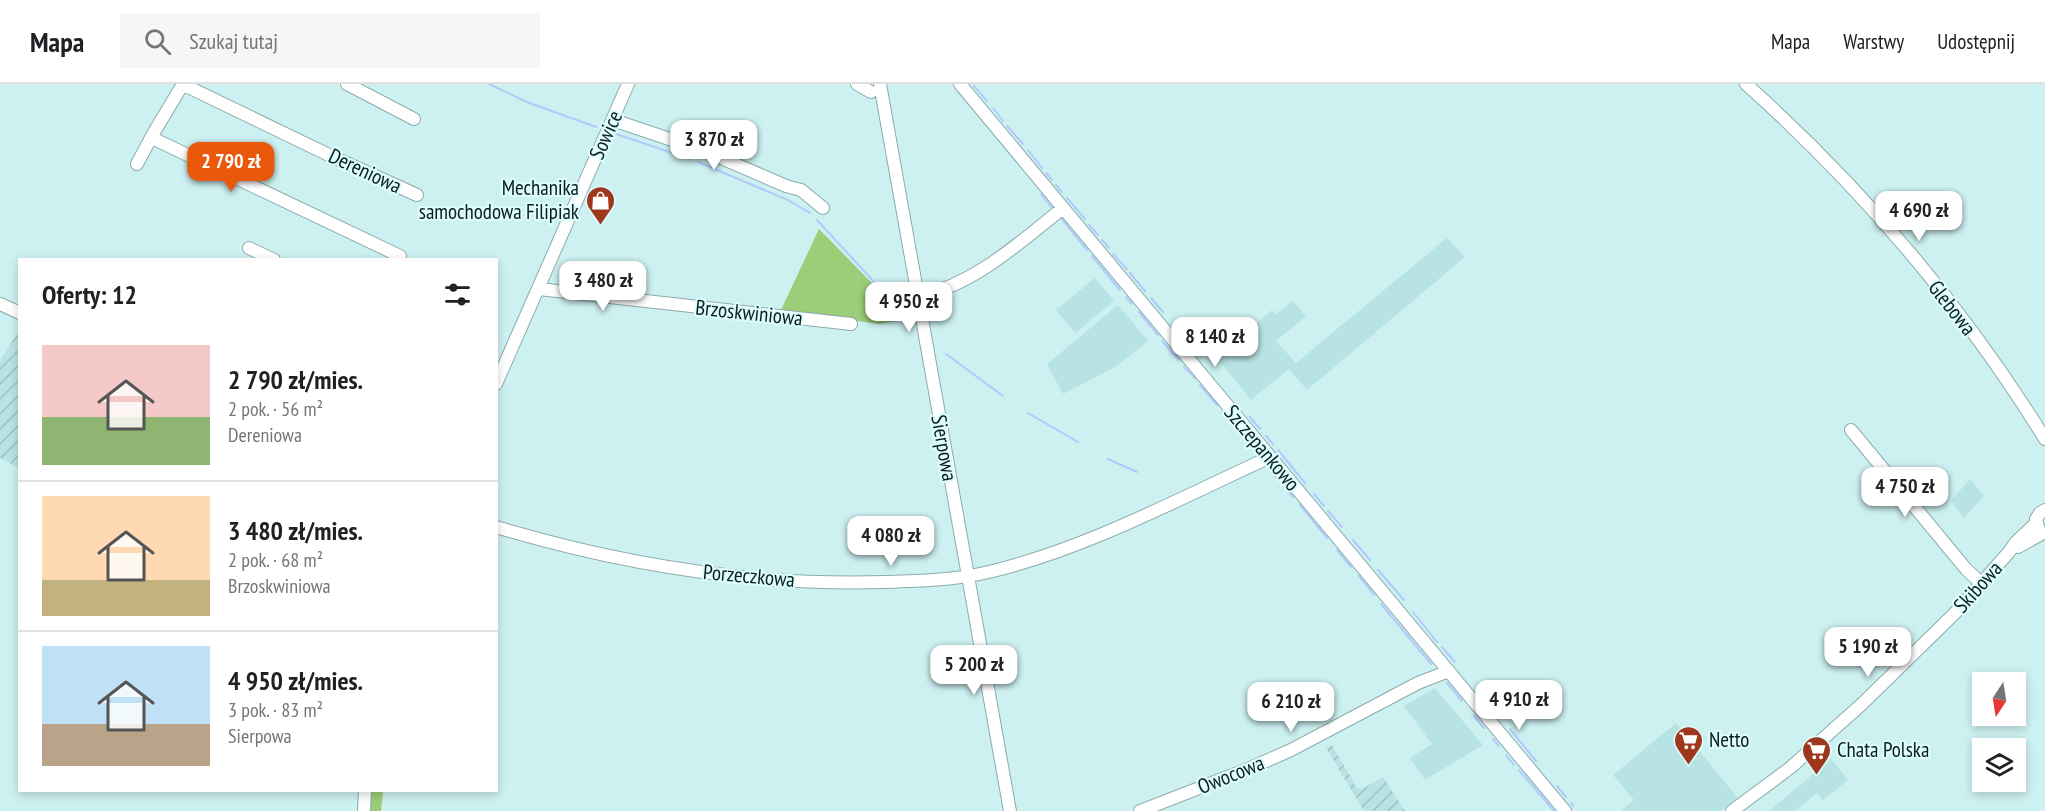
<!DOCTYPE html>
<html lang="pl">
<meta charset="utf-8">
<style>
body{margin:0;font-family:"PT Sans Narrow",sans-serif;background:#f6f6f6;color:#202124;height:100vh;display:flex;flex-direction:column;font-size:22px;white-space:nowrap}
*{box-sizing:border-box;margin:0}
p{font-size:20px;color:#757577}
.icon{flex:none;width:33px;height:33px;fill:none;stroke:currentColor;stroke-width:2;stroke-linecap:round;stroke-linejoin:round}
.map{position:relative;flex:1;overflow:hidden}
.panel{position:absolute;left:18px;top:174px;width:480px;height:534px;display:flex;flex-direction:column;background:#fff;border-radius:0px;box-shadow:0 3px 9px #0003}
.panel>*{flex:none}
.needle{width:39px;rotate:192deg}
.buttons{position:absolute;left:1972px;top:588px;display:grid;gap:12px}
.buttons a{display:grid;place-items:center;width:54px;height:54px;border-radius:0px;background:#fff;box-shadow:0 3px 9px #0003;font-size:30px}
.price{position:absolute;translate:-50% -51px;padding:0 14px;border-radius:12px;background:#fff;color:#222;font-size:20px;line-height:39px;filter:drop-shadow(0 2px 3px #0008)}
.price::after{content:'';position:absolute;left:50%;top:36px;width:18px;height:14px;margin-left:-9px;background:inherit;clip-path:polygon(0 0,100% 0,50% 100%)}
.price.current{background:#ea580c;color:#fff}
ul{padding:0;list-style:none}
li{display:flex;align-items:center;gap:18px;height:150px;padding:0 24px}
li+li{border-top:2px solid #e0e0e0}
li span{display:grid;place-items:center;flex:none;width:168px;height:120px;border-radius:0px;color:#555}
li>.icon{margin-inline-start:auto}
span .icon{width:72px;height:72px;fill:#fffc;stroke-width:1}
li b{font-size:26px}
h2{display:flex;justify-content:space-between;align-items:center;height:72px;padding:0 24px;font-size:26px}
header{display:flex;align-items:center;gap:36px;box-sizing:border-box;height:84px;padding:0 30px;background:#fff;border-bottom:2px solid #e0e0e0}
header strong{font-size:28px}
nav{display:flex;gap:33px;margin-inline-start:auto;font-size:21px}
.search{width:420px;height:54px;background:#f6f6f6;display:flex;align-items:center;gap:15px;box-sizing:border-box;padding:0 21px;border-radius:0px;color:#757577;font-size:22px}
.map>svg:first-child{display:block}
</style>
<header>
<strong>Mapa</strong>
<div class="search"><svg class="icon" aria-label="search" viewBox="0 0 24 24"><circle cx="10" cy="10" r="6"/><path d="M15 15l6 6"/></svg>Szukaj tutaj</div>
<nav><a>Mapa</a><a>Warstwy</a><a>Udostępnij</a></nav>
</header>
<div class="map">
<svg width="2045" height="727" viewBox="0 0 2045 727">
<defs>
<pattern id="industrial-furrows" width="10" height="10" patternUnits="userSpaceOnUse" patternTransform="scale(1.5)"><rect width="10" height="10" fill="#b8e3e4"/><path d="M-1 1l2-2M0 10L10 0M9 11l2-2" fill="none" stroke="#9dc2c3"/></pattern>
</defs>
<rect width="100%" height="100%" fill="#cdf0f1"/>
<path fill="#b8e3e4" d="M1447,154L1465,173L1307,306L1289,285L1251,316L1216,273L1272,226L1276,230L1293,217L1306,232L1276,257L1296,279Z
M1095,194L1114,217L1075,249L1056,226Z
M1118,221L1148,257L1117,282L1063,310L1047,280Z
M1970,395L1984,412L1964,434L1951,417Z
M1435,604L1483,661L1425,696L1410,674L1432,660L1404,622Z
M1676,639L1738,714L1720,727H1621L1634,716L1613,691Z
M1831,675L1848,696L1823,716L1817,709L1795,727H1769Z"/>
<path fill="url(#industrial-furrows)" d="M19,247V384L0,374V276Z
M1332,661L1357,704L1362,705L1383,693L1405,727H1364L1326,664Z"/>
<path fill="#9ccd79" d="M819,145L905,233V236L879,240L781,226Z
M370,707H383L381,727H368Z"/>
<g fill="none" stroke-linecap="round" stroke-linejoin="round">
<path stroke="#b1cafb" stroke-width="2" d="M489,0L527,18L596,43
M974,2L987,17
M993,24L1003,37
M1007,42L1023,60
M616,50L690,75
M1028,66L1042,84
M698,78L788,116L810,129
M1046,89L1052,96
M1056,101L1062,108
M1041,110L1052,124
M1067,114L1085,135
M1062,135L1087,166
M817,136L900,226
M1089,141L1098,151
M1102,156L1109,164
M1113,170L1127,185
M1092,172L1120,206
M1130,189L1145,207
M1126,213L1132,220
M1151,214L1163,228
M1139,228L1158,251
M1175,242L1200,273
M1162,257L1179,276
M946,270L1003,312
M1184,283L1195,294
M1200,301L1217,321
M1222,328L1257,368
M1028,329L1078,358
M1250,333L1260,345
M1266,352L1273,360
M1278,366L1305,399
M1108,375L1137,388
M1272,388L1293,413
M1314,410L1324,422
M1300,421L1327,454
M1328,427L1342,443
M1353,456L1370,476
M1337,466L1351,483
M1378,486L1404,516
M1359,492L1374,511
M1381,520L1431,580
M1413,528L1437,558
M1442,563L1455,578
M1447,599L1462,617
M1485,615L1487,618
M1494,626L1500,633
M1474,632L1484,644
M1510,645L1536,677
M1493,655L1499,662
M1506,671L1514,681
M1519,686L1554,727
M1557,702L1566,713
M1571,719L1573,722"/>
<defs>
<path id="minor" d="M182,0L333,73L417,111
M183,0L153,50L154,55L400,172
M347,0L414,35
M857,0L871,8
M880,0L1010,727
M960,0L1565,727
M1746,0C1861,103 1964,224 2045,355
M613,36L705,67L786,102L801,106L823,124
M137,80L153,50
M249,164L274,176
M539,205L851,240
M918,213C975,200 1019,159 1063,124
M0,220L20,229
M496,300L628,0
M1851,346L1966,485L1981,499
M496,443C623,481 754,502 885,498C920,497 955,496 989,488C1085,465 1181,414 1270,373
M2039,446L2036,435L2040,429L2045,426
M2018,463L2043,449
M364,727L365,706
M1140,727L1248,685L1291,666L1418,599L1449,587
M1732,727L1790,684L1862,620L1955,529L2009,468L2016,458L2036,439"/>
</defs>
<use href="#minor" stroke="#8babac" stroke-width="14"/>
<use href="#minor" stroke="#fff" stroke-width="12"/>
</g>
<defs>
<symbol id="shop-pin" viewBox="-11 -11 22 30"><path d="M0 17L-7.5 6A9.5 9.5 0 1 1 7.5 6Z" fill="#9f371d" stroke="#dbfdfe"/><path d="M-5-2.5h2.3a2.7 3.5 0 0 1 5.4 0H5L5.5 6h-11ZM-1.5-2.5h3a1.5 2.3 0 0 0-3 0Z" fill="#fff"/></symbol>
<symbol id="supermarket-pin" viewBox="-11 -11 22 30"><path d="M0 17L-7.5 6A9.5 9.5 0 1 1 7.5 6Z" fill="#9f371d" stroke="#dbfdfe"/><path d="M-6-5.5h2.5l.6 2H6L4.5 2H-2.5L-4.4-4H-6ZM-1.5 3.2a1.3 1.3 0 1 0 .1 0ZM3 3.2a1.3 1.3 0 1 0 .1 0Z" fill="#fff"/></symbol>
</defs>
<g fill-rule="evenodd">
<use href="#shop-pin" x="584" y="100" width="33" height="45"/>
<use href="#supermarket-pin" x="1672" y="640" width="33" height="45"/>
<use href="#supermarket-pin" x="1800" y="650" width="33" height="45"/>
</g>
<g text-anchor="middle" stroke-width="4.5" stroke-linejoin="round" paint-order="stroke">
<g font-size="21" fill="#0f1b1c" stroke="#dbfdfe">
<text transform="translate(606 51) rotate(-66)" y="7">Sowice</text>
<text transform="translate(365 87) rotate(25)" y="7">Dereniowa</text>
<text transform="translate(1952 224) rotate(52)" y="7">Glebowa</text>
<text transform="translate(749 229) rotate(6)" y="7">Brzoskwiniowa</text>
<text transform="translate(944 364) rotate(80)" y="7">Sierpowa</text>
<text transform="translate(1262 364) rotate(50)" y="7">Szczepankowo</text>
<text transform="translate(749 492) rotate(5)" y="7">Porzeczkowa</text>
<text transform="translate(1978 503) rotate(-48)" y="7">Skibowa</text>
<text transform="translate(1231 691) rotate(-22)" y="7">Owocowa</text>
</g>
<g font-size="21" fill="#0f1b1c" stroke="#dbfdfe" text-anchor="start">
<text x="579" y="111" text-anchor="end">Mechanika<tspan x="579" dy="24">samochodowa Filipiak</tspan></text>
<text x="1709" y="663">Netto</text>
<text x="1837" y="673">Chata Polska</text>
</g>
</g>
</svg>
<div class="buttons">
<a><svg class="needle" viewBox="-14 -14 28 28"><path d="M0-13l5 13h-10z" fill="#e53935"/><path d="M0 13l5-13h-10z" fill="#757577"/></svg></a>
<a><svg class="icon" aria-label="layers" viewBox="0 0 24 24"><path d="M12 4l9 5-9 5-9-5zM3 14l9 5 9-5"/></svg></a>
</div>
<b class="price" style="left:714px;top:87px">3 870 zł</b>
<b class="price current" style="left:231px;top:109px">2 790 zł</b>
<b class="price" style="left:1919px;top:158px">4 690 zł</b>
<b class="price" style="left:603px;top:228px">3 480 zł</b>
<b class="price" style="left:909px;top:249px">4 950 zł</b>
<b class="price" style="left:1215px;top:284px">8 140 zł</b>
<b class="price" style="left:1905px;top:434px">4 750 zł</b>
<b class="price" style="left:891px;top:483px">4 080 zł</b>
<b class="price" style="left:1868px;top:594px">5 190 zł</b>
<b class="price" style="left:974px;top:612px">5 200 zł</b>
<b class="price" style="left:1519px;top:647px">4 910 zł</b>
<b class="price" style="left:1291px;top:649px">6 210 zł</b>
<section class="panel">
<h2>Oferty: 12<svg class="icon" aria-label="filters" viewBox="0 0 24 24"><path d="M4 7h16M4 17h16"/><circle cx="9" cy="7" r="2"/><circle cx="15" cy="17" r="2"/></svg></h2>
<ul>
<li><span style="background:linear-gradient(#f6c9c9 60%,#8fb573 0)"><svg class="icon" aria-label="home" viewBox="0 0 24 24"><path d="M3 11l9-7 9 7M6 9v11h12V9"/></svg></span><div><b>2 790 zł/mies.</b><p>2 pok. · 56 m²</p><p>Dereniowa</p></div></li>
<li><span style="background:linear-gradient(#ffd9b3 70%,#c2b280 0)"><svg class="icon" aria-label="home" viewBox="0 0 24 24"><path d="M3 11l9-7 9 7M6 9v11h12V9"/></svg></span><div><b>3 480 zł/mies.</b><p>2 pok. · 68 m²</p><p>Brzoskwiniowa</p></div></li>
<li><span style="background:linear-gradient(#bfe0f5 65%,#b9a48a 0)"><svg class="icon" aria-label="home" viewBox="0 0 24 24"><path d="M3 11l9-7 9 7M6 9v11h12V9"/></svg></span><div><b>4 950 zł/mies.</b><p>3 pok. · 83 m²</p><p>Sierpowa</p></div></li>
</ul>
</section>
</div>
